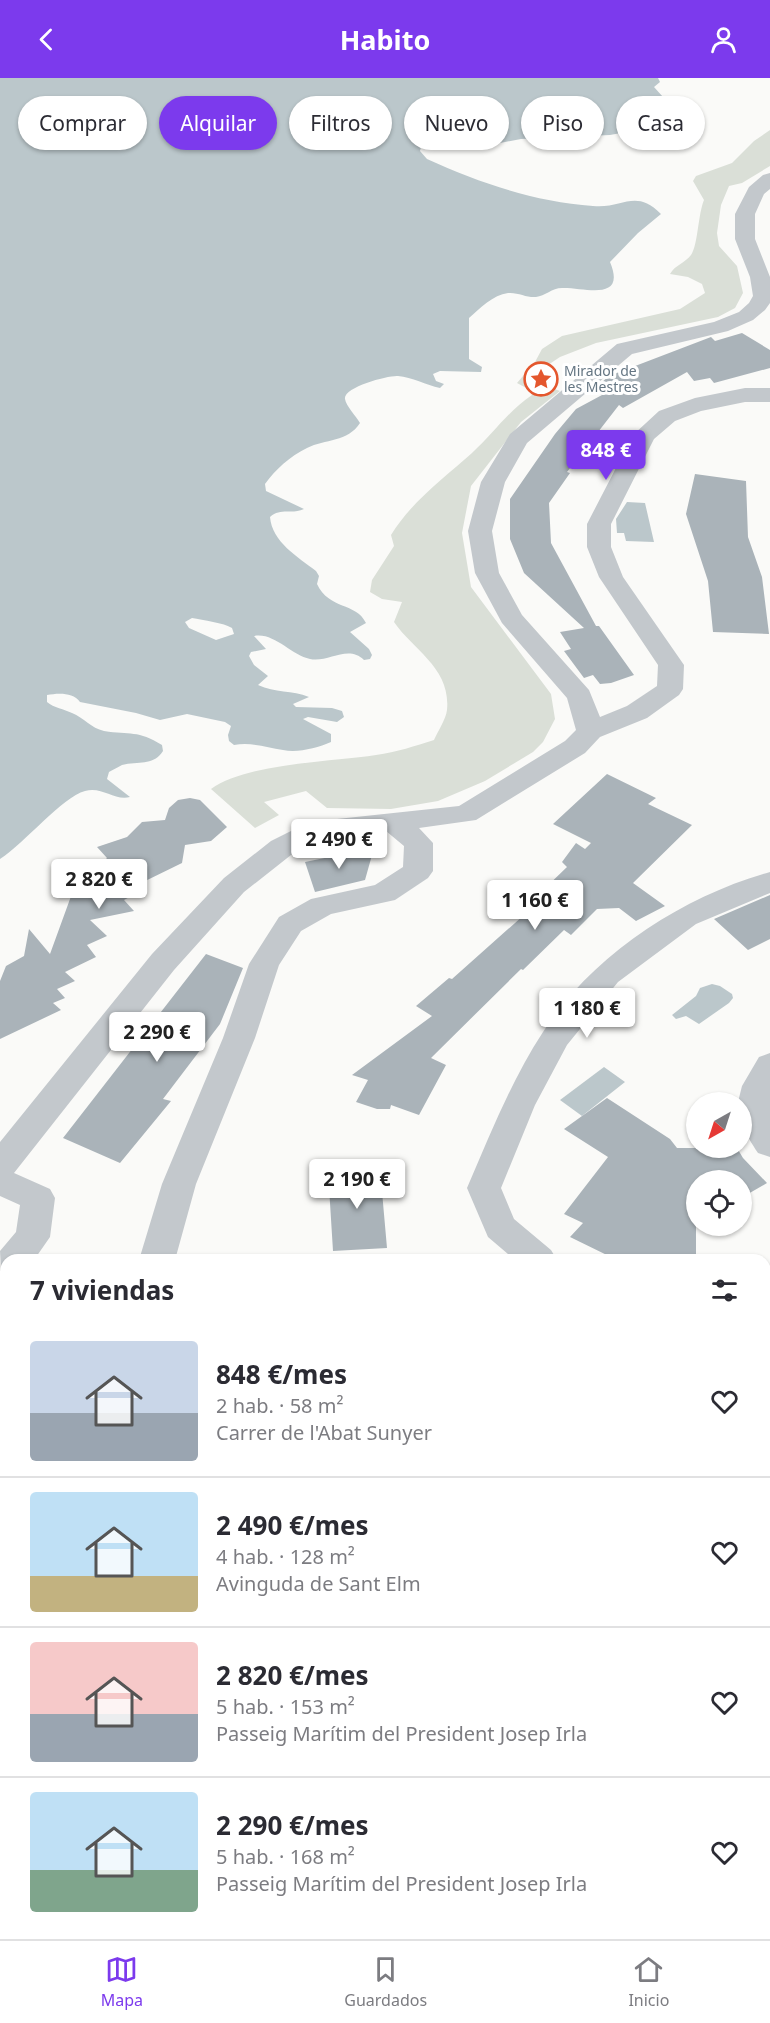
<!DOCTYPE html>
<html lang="es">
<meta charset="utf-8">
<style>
body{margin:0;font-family:"Noto Sans",sans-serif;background:#f7f7f7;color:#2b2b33;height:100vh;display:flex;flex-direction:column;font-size:22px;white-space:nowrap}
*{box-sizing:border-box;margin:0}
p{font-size:20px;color:#7c7c81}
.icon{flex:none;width:33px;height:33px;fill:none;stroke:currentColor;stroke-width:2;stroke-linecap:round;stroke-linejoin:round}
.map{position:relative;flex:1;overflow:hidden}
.side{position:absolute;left:0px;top:1176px;width:771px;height:686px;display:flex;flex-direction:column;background:#fff;border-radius:18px 18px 0 0;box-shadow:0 2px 4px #0004}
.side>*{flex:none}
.hud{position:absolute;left:18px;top:18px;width:735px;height:54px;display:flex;gap:12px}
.needle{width:39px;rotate:219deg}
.controls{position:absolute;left:686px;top:1014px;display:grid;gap:12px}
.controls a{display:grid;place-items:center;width:66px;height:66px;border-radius:50%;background:#fff;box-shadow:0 2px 4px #0004;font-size:30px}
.price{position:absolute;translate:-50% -51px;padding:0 14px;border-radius:6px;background:#fff;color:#222;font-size:20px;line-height:39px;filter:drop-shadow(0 2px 3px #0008)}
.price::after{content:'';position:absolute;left:50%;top:36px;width:18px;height:14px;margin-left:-9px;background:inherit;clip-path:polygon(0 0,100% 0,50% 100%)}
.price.on{background:#7c3aed;color:#fff}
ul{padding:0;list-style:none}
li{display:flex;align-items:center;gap:18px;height:150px;padding:0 30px}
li+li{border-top:2px solid #e1e1e2}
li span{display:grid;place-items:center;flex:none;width:168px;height:120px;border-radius:6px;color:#555}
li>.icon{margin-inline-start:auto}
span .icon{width:72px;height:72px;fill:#fffc;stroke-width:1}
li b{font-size:26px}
h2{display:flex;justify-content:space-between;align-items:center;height:72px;padding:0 30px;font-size:26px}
.chip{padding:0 21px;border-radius:27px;background:#fff;box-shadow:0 2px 4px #0004;font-size:21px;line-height:54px}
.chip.on{background:#7c3aed;color:#fff}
header{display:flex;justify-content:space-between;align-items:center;height:78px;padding:0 30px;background:#7c3aed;color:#fff;font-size:27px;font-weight:700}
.tabs{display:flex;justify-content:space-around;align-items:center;height:84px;border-top:2px solid #e1e1e2;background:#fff;font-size:16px;color:#7c7c81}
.tabs a{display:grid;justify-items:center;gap:3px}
.tabs .on{color:#7c3aed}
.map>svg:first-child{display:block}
</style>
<header><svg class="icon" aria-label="back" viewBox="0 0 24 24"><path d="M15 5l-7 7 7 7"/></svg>Habito<svg class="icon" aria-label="person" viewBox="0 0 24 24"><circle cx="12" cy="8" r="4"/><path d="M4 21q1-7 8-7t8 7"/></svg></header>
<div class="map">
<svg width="770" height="1861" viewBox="0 0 770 1861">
<rect width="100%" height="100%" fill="#fafaf8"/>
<path fill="#dadfd7" d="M770,52V88L742,105L729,108L721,127L717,155L719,168L737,188L743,215L735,230L718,239L596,265L560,279L527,301L560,313L521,344L471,408L462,455L471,509L551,616L555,641L543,664L533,674L485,703L438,723L391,731L327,730L306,713L264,724L279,737L255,750L211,711C247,685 331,684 376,677C397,674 415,668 434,662C438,653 446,641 447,632C451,590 414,573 394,544L402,524L382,521L370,514L372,502L394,468L391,457C412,423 443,401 472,375C493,356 508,333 532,317L530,312L517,305L535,284L542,271L562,258L680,231L705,215L702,206L688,199L670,196C675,187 685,185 691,177C698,167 698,136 704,122L693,103L696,98L732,85L754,63Z
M770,1252V1782L765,1768V1256Z"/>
<path fill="#bbc7cb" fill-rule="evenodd" d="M0,0H658L660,4L654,9L663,19L660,27L651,33L654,37L621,55L610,57L521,61L500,65L441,55L423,61L420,73L427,81C480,105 535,124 593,128C623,131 635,110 661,136L638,155L610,184C627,225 583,209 562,210C552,210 545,218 536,219C527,220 518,214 508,215C493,217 480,230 469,240V281L482,289L481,294L440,293L433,296L436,303L444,306L440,310C426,307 412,299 398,298C389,297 343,309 345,321C346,328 356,338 360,345C348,364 325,361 307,370C289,379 276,391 265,406L266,413L304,431C292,437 281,429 270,439C272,464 298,479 316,493L319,498L317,506C329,532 356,524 366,545L350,554L369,571L372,577L370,581L364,582C348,566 328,585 310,581C291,577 274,554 254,558L266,571L251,574L249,578L254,587L268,598L258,607C275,615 292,612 309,619L293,626L296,629L332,630L342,633L344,639L337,644L308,639L303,641L331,656V664C317,670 298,675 283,672C266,669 251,664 234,667L229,663L228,657L231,648L225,644L187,636L160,642L136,635L80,624C73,614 58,615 47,617V624C54,630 64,631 72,635C84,640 91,650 104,653C130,657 138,652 162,667L163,673C154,688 137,683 122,687C118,689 113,692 109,694L107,701L130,719C114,723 102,708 85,713C62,719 25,765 0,781ZM192,540C203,542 224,545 232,550L234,556L216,562L189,550L185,544Z
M627,424L645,425L654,464L626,463L624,455H617L616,441Z
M712,906L720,908L732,916L733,920L729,925L699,946L686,938L676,941L672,937L696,918L700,910Z
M604,989L625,1004L582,1038L560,1022Z"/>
<path fill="#aab3b9" d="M742,255L770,272V290L714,305L710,300L694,303L687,294L623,330L619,327L567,394L570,395L549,425L551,465L596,548H599L634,597L611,605L600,606L593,597L584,600L564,573L571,571L560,554L584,550L524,495L510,461V421L555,356L576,331L602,317L593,312L609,298L711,259L715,263Z
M695,396L746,403L748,459L762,499L769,556L713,554L708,503L686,436Z
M607,696L656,720L648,726L692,747L633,805L665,828L636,843L619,830L597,831L571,857L564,852L523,892L521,891L431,980L446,987L419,1037L391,1027L390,1031H377L356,1024L368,1002L352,997L432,938L416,928L449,900L452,901L543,820L538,817L567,789L562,784L576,765L585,771L591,765L553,746Z
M190,720L200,722L227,749L211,763L185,767L182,785L135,808L139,814L124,822L134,833L90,842L107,858L87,867L96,879L65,894L75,903L57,911L65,920L53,925L61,932L0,961V903L6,888L24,878L29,851L50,876L74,810L82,807L107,780L97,769L127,759L142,744L165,742L169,730L178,722Z
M374,770L365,802L315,814L305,784Z
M770,817V861L748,872L714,841Z
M206,876L243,890L220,946L163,1021L171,1023L120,1085L63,1060Z
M607,1020L670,1061L677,1070H737L743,1080L767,1105L741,1120V1102H696V1182H617L570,1159L583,1145L564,1136L608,1079L564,1051Z
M380,1091L387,1170L333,1173L328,1093Z"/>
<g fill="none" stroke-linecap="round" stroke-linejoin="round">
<path fill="#c3c8cc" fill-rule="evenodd" d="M770,95V111L764,116L755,136V161L770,199V225L765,232L753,242L728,253L632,276L527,365L505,404L492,453L499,495L522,537L589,612L600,639L627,628L657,608L658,587L599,499L587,469V446L633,357L659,333L695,320L745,310H770V324H745L701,333L675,343L654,361L611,446V469L623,499L684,587L683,611L679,617L647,640L600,659L585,675L476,742L419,750L433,765V793L428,800L395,822L331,836L301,853L279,887L255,960L196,1106L175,1182H139L162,1106L223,960L249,886L279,839L311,821L375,807L403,789L404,768L386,753L325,760L291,777L244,814L174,892L14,1095L50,1111L55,1120L50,1159L34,1182H6V1194L1,1192L0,1173L16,1154L20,1127L0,1118V1064L152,876L224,800L271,763L309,744L459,728L565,663L576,652L567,620L502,545L475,495L468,453L481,404L510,356L617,266L714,244L739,234L749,225L753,218L750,199L735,161V136L749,109L763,97Z
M770,794V815L696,846L618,904L567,967L535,1027L501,1110L514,1141L551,1172L557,1182H515L488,1159L467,1110C490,1057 511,1003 543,954C592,877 683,818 770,794Z
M770,975V1079L758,1075C745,1055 741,1049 741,1024H738L742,1008L759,979Z
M770,1230V1261L765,1263V1232Z
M770,1484V1520L765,1522V1486Z
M361,1856H413L415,1861H363Z
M687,1856H733L731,1861H685Z"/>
</g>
<defs>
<symbol id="sight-ring" viewBox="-11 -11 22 22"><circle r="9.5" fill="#fff" stroke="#e4572e" stroke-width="1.5"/><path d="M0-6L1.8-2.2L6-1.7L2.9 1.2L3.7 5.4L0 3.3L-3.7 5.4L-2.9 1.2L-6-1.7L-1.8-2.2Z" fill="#e4572e"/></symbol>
</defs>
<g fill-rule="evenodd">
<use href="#sight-ring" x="522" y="282" width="38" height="38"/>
</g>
<g text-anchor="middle" stroke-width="6" stroke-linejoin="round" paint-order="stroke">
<g font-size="14" fill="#657683" stroke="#fff" text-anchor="start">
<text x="564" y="298">Mirador de<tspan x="564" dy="16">les Mestres</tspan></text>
</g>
</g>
</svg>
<div class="controls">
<a><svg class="needle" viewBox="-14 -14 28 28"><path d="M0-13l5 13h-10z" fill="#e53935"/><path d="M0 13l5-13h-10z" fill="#7c7c81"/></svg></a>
<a><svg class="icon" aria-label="locate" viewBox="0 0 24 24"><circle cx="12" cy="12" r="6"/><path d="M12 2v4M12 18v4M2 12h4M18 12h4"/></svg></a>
</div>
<b class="price on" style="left:606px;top:403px">848 €</b>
<b class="price" style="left:339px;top:792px">2 490 €</b>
<b class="price" style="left:99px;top:832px">2 820 €</b>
<b class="price" style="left:535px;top:853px">1 160 €</b>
<b class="price" style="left:587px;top:961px">1 180 €</b>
<b class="price" style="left:157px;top:985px">2 290 €</b>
<b class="price" style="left:357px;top:1132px">2 190 €</b>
<div class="hud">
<a class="chip">Comprar</a>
<a class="chip on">Alquilar</a>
<a class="chip">Filtros</a>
<a class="chip">Nuevo</a>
<a class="chip">Piso</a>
<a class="chip">Casa</a>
</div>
<section class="side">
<h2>7 viviendas<svg class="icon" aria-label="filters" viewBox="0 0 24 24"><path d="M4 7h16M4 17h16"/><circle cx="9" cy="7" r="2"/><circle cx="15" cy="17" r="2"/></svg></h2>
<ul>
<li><span style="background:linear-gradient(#c9d6e8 60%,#9aa5b1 0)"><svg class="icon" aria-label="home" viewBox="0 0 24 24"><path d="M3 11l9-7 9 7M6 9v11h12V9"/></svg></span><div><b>848 €/mes</b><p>2 hab. · 58 m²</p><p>Carrer de l'Abat Sunyer</p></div><svg class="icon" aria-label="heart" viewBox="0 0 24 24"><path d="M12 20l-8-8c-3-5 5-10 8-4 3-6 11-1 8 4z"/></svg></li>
<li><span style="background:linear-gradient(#bfe0f5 70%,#c2b280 0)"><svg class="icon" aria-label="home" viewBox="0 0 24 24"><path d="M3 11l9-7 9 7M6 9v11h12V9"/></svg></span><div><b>2 490 €/mes</b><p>4 hab. · 128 m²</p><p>Avinguda de Sant Elm</p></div><svg class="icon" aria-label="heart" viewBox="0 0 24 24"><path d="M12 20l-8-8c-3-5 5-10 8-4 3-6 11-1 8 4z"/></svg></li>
<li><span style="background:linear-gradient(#f6c9c9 60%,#9aa5b1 0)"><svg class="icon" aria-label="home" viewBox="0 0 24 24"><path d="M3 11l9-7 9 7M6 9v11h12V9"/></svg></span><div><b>2 820 €/mes</b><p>5 hab. · 153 m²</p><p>Passeig Marítim del President Josep Irla</p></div><svg class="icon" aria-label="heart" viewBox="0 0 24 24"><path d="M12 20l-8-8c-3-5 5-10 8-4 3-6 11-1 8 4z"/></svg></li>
<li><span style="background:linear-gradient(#bfe0f5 65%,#7fa58c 0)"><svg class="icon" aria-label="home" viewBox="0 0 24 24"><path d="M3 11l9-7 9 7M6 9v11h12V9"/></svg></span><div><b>2 290 €/mes</b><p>5 hab. · 168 m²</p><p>Passeig Marítim del President Josep Irla</p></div><svg class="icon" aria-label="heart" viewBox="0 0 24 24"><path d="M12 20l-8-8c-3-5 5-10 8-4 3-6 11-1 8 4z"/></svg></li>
</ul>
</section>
</div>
<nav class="tabs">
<a class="on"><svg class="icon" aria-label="map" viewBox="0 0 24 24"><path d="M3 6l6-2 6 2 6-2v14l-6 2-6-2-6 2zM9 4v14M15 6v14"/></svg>Mapa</a>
<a><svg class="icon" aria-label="saved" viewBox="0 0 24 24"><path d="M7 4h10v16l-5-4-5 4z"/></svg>Guardados</a>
<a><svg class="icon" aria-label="home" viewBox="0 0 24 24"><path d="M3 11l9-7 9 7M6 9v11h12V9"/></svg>Inicio</a>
</nav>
